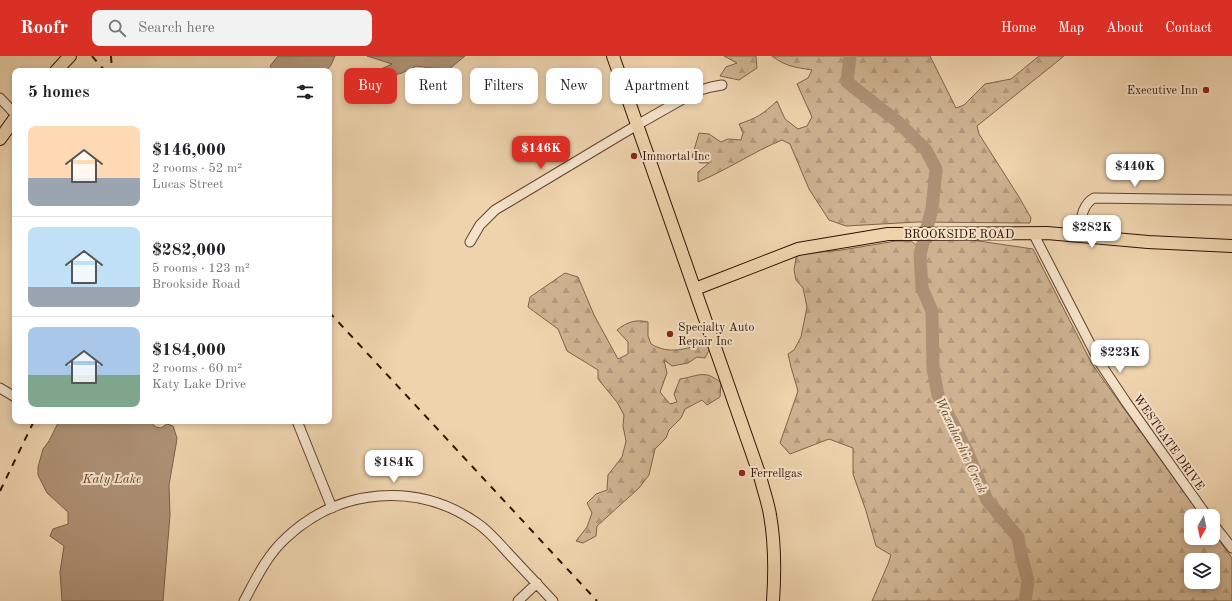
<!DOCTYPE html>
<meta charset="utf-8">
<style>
body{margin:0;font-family:"Old Standard TT",serif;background:#f2f2f2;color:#202124;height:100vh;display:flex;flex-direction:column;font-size:15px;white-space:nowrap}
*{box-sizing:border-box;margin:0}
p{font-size:13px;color:#757577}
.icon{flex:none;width:22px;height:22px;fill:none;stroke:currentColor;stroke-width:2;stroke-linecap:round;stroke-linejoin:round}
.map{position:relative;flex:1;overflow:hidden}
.side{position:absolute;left:12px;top:12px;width:320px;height:356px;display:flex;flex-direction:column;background:#fff;border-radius:8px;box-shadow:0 2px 6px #0003}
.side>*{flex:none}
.banner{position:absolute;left:344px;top:12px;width:380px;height:36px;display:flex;gap:8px}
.needle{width:26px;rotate:189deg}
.tools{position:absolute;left:1184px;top:453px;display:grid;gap:8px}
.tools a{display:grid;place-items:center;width:36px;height:36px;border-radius:8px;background:#fff;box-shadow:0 2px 6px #0003;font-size:20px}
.price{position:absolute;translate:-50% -34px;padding:0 9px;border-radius:8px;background:#fff;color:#222;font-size:13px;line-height:26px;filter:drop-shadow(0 1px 2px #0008)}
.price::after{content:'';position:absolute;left:50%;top:24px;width:12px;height:9px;margin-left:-6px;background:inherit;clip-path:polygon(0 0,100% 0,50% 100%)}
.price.selected{background:#d93025;color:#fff}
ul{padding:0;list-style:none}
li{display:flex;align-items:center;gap:12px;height:100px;padding:0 16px}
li+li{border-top:1px solid #e0e0e0}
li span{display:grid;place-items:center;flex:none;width:112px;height:80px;border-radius:8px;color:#555}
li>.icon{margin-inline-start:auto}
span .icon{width:48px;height:48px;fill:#fffc;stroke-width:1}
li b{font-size:17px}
h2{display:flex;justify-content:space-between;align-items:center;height:48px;padding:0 16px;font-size:17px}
.chip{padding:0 14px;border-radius:8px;background:#fff;box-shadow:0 2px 6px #0003;font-size:14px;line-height:36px}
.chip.selected{background:#d93025;color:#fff}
header{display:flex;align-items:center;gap:24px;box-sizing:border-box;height:56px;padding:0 20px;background:#d93025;color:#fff}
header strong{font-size:19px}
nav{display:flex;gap:22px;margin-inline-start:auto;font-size:14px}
.search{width:280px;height:36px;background:#f2f2f2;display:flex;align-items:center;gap:10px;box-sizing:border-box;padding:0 14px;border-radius:8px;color:#757577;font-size:15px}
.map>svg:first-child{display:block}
</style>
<header>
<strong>Roofr</strong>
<div class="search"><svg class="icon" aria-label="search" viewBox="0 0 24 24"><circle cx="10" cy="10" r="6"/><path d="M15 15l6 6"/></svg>Search here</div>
<nav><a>Home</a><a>Map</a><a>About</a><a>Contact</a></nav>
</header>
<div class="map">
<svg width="1232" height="545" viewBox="0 0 1232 545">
<defs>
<pattern id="forest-firs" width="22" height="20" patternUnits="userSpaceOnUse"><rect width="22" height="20" fill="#ceb290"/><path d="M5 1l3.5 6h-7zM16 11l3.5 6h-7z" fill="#b1987b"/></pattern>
</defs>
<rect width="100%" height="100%" fill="#eed3ad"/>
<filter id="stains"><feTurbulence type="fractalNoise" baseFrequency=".005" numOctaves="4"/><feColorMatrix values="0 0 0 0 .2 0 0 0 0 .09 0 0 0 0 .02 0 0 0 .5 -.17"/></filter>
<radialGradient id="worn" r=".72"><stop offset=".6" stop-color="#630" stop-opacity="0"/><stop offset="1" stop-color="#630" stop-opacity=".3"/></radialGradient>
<path fill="url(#forest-firs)" stroke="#80624a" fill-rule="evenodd" d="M724,0H756L757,12L739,24L720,20L726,11L737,7Z
M772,0H930L956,52L964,49L985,28L1011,23L1039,0H1064L977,70L979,78L1019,141L1031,162L1030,167L917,166L846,170L829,164L809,133L790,88L782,84C753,96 727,114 698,126V116L709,107H700L692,101L699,77L709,78L721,86L728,83L741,84L743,77L739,68C757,62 763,58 777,45L785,63L798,73L807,70L812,61L797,28L808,22L812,14C794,11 787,11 772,0Z
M934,182L965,183L1033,193L1092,308L1201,460H1191V482H1213V476L1232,502V545H872L888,508L891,499L876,490L866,455L853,418V392L829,383L790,398L780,387L798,335L791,311L788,298L794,294L801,281L807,251L803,232L796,224L794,214L796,202L800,198L842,194L896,185H911L922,194ZM1191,504H1213V526H1191Z
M565,217L578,221L594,259L618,303L628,298V286L617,274C627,266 636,263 648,266V280L651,288C670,299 685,293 705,287L710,292L705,302L697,301L688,307L672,310L664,304L667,317L660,336L670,348L677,346L674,338L680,323C699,320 705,313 721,327L720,341L707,349L702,344L685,353L681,362L669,374L666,382L655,393L649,419L639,432L597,470L596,480L583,487L576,485L587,471L592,457L587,447L596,438L607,434L608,419L622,401L626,385L623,370L624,359L617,346L598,323V314L567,295L558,273L528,251L530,241Z"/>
<path fill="#ae9174" stroke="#7d5e47" d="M278,0H335L331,9L326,15H273L270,10Z
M367,0H465L448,14L416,10L402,17L367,26L370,18L392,8Z
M59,365H149L156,371L161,372L167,368L173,370L177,382L176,389L169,429L170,459L163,545H62L60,516L64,490L50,480L53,473L68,468V456L47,437L38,419V411L43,393L49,385Z"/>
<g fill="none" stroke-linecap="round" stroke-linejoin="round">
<path stroke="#ae9174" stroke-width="13" d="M850,0L847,26L898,66L926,94L936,113L932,153L920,198L922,232L932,255L933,313L938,339L967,395L987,444L1018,481L1021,498L1028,525L1025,545"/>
<defs>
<path id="minor" d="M0,42L15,58
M1033,177L1100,307L1126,346L1207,460
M1078,180C1081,166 1081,149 1094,142L1232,144
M470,186L480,169L495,154L637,69L697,35L711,31L722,29
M0,332L15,341
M297,365L332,452
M1213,468L1232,492
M244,545C256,523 267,499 286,482C339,432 417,425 477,467C489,475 498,486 508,497C523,513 538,529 553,545
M518,545L537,527"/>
<path id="major" d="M613,0L760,420C763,433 768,446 770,459C775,487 775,516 773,545
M56,15L70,0
M0,83L15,62
M695,233L798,193L888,178L1047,177L1148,186L1232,190"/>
</defs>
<use href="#minor" stroke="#62422e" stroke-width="11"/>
<use href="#major" stroke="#331204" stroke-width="14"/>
<use href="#minor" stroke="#f4e2ca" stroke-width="9"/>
<use href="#major" stroke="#eed3ad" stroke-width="12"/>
<path stroke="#331204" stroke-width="2" stroke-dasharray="7 7" stroke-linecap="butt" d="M92,0L105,15
M111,0L112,15
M329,256L597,545
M0,435L34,365"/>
</g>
<g fill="#8f2418" stroke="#f4e2ca" stroke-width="1.5">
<circle cx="1206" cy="34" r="4"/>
<circle cx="634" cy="100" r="4"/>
<circle cx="670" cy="278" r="4"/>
<circle cx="742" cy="417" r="4"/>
</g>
<g text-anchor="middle" stroke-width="4" stroke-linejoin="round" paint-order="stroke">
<g font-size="12" fill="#331204" stroke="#f4e2ca" text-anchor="start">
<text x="1198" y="38" text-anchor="end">Executive Inn</text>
<text x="642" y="104">Immortal Inc</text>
<text x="678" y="275">Specialty Auto<tspan x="678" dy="14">Repair Inc</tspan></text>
<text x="750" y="421">Ferrellgas</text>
</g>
<g font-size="12" fill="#331204" stroke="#f4e2ca">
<text x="959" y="182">BROOKSIDE ROAD</text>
<text transform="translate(1169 386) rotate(55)" y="4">WESTGATE DRIVE</text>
</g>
<g font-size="13" font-style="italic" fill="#644531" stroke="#f4e2ca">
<text transform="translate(962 389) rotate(65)" y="5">Waxahachie Creek</text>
<text x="112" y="427">Katy Lake</text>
</g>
</g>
<rect width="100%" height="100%" filter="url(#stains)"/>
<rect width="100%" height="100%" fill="url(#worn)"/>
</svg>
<div class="tools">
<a><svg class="needle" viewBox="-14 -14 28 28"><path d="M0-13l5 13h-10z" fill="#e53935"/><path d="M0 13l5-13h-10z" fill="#757577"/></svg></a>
<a><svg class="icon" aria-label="layers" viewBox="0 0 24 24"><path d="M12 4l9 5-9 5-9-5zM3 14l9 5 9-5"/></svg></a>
</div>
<b class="price selected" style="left:541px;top:114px">$146K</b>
<b class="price" style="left:1135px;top:132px">$440K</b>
<b class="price" style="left:1092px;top:193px">$282K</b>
<b class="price" style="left:1120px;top:318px">$223K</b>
<b class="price" style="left:394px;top:428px">$184K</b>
<div class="banner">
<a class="chip selected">Buy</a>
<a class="chip">Rent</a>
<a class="chip">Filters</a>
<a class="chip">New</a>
<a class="chip">Apartment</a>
</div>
<section class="side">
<h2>5 homes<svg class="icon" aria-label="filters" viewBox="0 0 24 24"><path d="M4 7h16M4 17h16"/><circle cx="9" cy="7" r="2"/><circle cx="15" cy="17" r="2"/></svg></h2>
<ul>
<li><span style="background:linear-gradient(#ffd9b3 65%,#9aa5b1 0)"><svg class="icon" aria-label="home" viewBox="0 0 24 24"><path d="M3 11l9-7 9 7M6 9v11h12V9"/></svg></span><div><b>$146,000</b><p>2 rooms · 52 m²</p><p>Lucas Street</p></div></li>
<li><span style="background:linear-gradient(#bfe0f5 75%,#9aa5b1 0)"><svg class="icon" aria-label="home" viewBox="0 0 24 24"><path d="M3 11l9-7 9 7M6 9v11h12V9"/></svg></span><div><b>$282,000</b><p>5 rooms · 123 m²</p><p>Brookside Road</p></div></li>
<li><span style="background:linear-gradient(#a9c7e8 60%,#7fa58c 0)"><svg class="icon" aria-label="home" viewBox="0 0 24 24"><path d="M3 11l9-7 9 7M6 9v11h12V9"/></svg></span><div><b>$184,000</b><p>2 rooms · 60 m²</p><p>Katy Lake Drive</p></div></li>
</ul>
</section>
</div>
